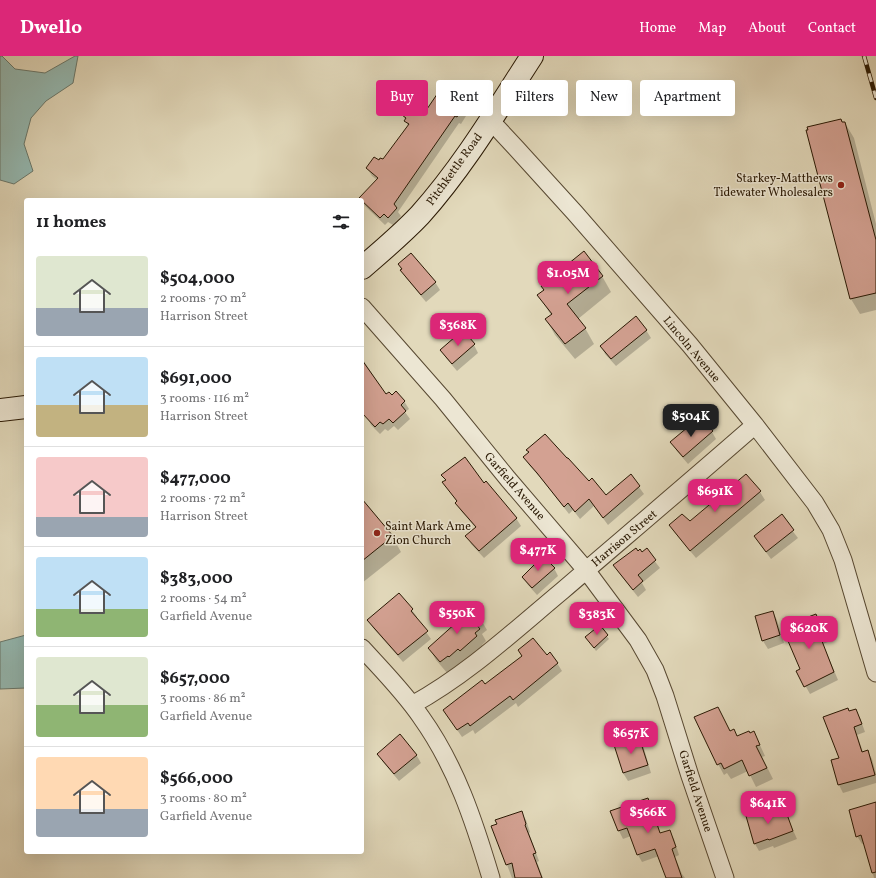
<!DOCTYPE html>
<meta charset="utf-8">
<style>
body{margin:0;font-family:Vollkorn,serif;background:#f6f6f6;color:#202124;height:100vh;display:flex;flex-direction:column;font-size:15px;white-space:nowrap}
*{box-sizing:border-box;margin:0}
p{font-size:13px;color:#757577}
.icon{flex:none;width:22px;height:22px;fill:none;stroke:currentColor;stroke-width:2;stroke-linecap:round;stroke-linejoin:round}
.map{position:relative;flex:1;overflow:hidden}
.side{position:absolute;left:24px;top:142px;width:340px;height:656px;display:flex;flex-direction:column;background:#fff;border-radius:4px;box-shadow:0 4px 16px #0002}
.side>*{flex:none}
.guide{position:absolute;left:376px;top:24px;width:380px;height:36px;display:flex;gap:8px}
.price{position:absolute;translate:-50% -34px;padding:0 9px;border-radius:8px;background:#db2777;color:#fff;font-size:13px;line-height:26px;filter:drop-shadow(0 1px 2px #0008)}
.price::after{content:'';position:absolute;left:50%;top:24px;width:12px;height:9px;margin-left:-6px;background:inherit;clip-path:polygon(0 0,100% 0,50% 100%)}
.price.current{background:#222;color:#fff}
ul{padding:0;list-style:none}
li{display:flex;align-items:center;gap:12px;height:100px;padding:0 12px}
li+li{border-top:1px solid #e0e0e0}
li span{display:grid;place-items:center;flex:none;width:112px;height:80px;border-radius:4px;color:#555}
li>.icon{margin-inline-start:auto}
span .icon{width:48px;height:48px;fill:#fffc;stroke-width:1}
li b{font-size:17px}
h2{display:flex;justify-content:space-between;align-items:center;height:48px;padding:0 12px;font-size:17px}
.tag{padding:0 14px;border-radius:4px;background:#fff;box-shadow:0 4px 16px #0002;font-size:14px;line-height:36px}
.tag.current{background:#db2777;color:#fff}
header{display:flex;align-items:center;gap:24px;box-sizing:border-box;height:56px;padding:0 20px;background:#db2777;color:#fff}
header strong{font-size:19px}
nav{display:flex;gap:22px;margin-inline-start:auto;font-size:14px}
.map>svg:first-child{display:block}
</style>
<header>
<strong>Dwello</strong>
<nav><a>Home</a><a>Map</a><a>About</a><a>Contact</a></nav>
</header>
<div class="map">
<svg width="876" height="822" viewBox="0 0 876 822">
<rect width="100%" height="100%" fill="#e2d9bb"/>
<filter id="stains"><feTurbulence type="fractalNoise" baseFrequency=".005" numOctaves="4"/><feColorMatrix values="0 0 0 0 .2 0 0 0 0 .09 0 0 0 0 .02 0 0 0 .5 -.17"/></filter>
<radialGradient id="worn" r=".72"><stop offset=".6" stop-color="#630" stop-opacity="0"/><stop offset="1" stop-color="#630" stop-opacity=".3"/></radialGradient>
<path fill="#95bab3" stroke="#6a796d" d="M0,0H2L15,13L45,17L75,0H78L73,27L46,45L31,62L24,88L33,115L14,128L0,124Z
M26,579V632L0,633V586Z"/>
<path fill="#0003" d="M467,45L471,52L461,68L459,67L398,156L401,160L393,169L388,166L385,169L365,150L362,146L377,124L372,120L367,112L379,105H383L408,70L403,59Z
M841,64L843,67H845L854,82L876,168V254L860,258L851,243L808,75Z
M399,209L435,226L440,234L426,246L406,222Z
M602,220L611,236L578,263L585,272L594,288L575,303L555,279L546,263L551,259L538,239L545,234Z
M646,274L651,282L616,310L605,298L601,290Z
M474,289L478,297L457,315L446,302L441,294Z
M362,302L386,340L404,345L409,353L405,356L410,363L398,374L394,370L388,375L385,373L380,378L371,369L367,361L362,342Z
M691,376H712L716,383L688,408L676,394L672,386Z
M527,394L588,427L606,441L631,420L644,438L608,469L594,450L580,463L573,454L569,458L543,425L529,409L524,401L529,397Z
M442,419L484,428L516,462L521,470L484,502L471,488L467,480L476,472L461,455L456,447L457,446L444,427L446,425Z
M746,419L760,436L765,444L696,502L675,477L670,469L690,467Z
M362,458L392,480L401,496L362,527Z
M781,460L798,482L771,503L760,488Z
M646,494L660,512L642,527L646,534L638,541L619,517L614,510L638,496L642,497Z
M554,512L558,520L537,539L528,529L523,522Z
M399,538L412,554L417,561L416,562L431,583L403,606L373,572L368,564Z
M470,550L480,562L487,574L482,578L486,585L482,589L483,592L448,618L436,604L429,592L458,567Z
M773,556L777,564L784,587L768,593L763,585L756,561Z
M816,559L828,586L823,588L838,624L810,638L797,615L801,613Z
M599,570L609,583L596,595L586,581Z
M519,595L547,600L557,607L562,615L518,651L516,647L475,678L473,674L462,681L449,662L485,629L522,601Z
M718,652L731,676L738,681L759,687L765,700L762,701L773,723L756,731L748,715L731,723L727,717L724,719L718,708Z
M849,657L860,662L865,676L857,679L863,696L867,695L872,703L876,718V727L843,737L839,729L833,705L840,703Z
M400,680L417,700L421,707L399,725L383,706L378,698Z
M638,682L643,689L651,717L628,725L623,717L615,690Z
M648,743L652,751L661,778L669,775L674,783L679,799L675,801L682,818L685,822H667L659,800L642,806L638,799L631,780L623,783L619,775L612,755Z
M876,747V822H874L865,787L862,788L857,780Z
M784,754L797,783L774,792L773,790L759,795L755,788L775,758Z
M521,756L526,764L530,776L529,777L539,805L537,806L543,822H512L492,770Z"/>
<path fill="#d3a192" stroke="#291803" d="M444,28L468,44L457,61L455,60L394,148L397,152L388,162L384,158L380,162L359,142L378,122L366,112L374,101L379,104L380,102L383,103L409,68L404,65L406,62L402,59L411,45L415,48L417,46L427,53Z
M841,63L842,66H845L876,184V237L850,243L806,74H808L807,71Z
M584,195L603,220L567,248L586,272L565,288L545,263L552,258L537,239L544,234L541,230Z
M411,197L436,226L421,239L400,214L402,213L398,208Z
M636,260L647,274L611,303L600,290Z
M463,274L475,288L452,308L440,294Z
M362,304L386,338L389,336L392,339L396,335L405,345L401,349L406,355L393,367L389,363L383,368L380,366L375,371L362,357Z
M703,364L713,375L683,401L670,386L688,371L691,375Z
M545,378L567,402H568L589,425L592,422L606,439L631,418L640,430L603,462L589,443L575,456L568,447L564,451L537,417L523,401L529,396L526,394Z
M465,401L484,427L486,425L517,462L479,495L465,480L476,471L455,447L457,445L442,426L446,424L441,419Z
M746,418L761,435L690,495L669,469L682,458L690,465Z
M362,443L393,480L362,505Z
M782,458L794,474L766,496L754,480Z
M636,492L638,495L640,493L642,496L647,492L656,504L638,519L643,525L633,534L613,509Z
M543,500L555,512L532,532L522,521Z
M399,537L413,553L411,555L428,575L398,599L367,564Z
M470,549L481,561L475,567L480,573L475,577L477,580L460,595L458,593L449,601L448,600L440,606L428,592L457,566L454,562Z
M773,555L780,579L762,585L755,560Z
M816,558L824,578L820,580L834,616L804,631L796,615L800,613L782,571Z
M600,569L608,579L594,592L585,581Z
M533,582L547,599L550,596L558,607L513,644L510,640L470,670L468,667L457,674L443,654L482,624L485,628L522,600L518,594Z
M718,651L730,675L734,673L737,680L749,675L750,677L754,675L760,689L756,690L767,712L749,720L742,704L724,713L721,707L717,709L694,661Z
M848,652L849,655L856,653L862,668L854,671L862,696L868,694L875,719L838,729L831,704L839,702L823,661Z
M400,678L417,699L394,718L377,698Z
M639,681L648,709L623,717L614,689Z
M648,742L660,777L670,774L676,791L672,793L682,822H666L655,793L637,799L627,772L618,775L610,755Z
M876,746V816L872,817L861,779L856,781L849,754Z
M772,750L775,757L785,753L793,775L769,784L768,783L754,788L746,760Z
M522,755L526,768L525,769L536,797L533,798L542,822H515L512,807L506,809L491,770L497,768L495,764Z"/>
<g fill="none" stroke-linecap="round" stroke-linejoin="round">
<defs>
<path id="minor" d="M490,64L516,92L575,157L690,289L755,369L815,447L831,474L843,504L876,617
M362,251L443,343L508,423L586,514L638,584L655,614L665,640L690,720L725,822
M362,592C382,614 404,636 421,661C456,710 474,765 491,822
M412,649C467,619 514,575 562,535C626,480 691,425 755,369"/>
<path id="secondary" d="M362,212C382,195 402,178 420,159C463,111 497,54 532,0
M0,354L26,351"/>
</defs>
<use href="#minor" stroke="#574831" stroke-width="19"/>
<use href="#secondary" stroke="#291803" stroke-width="24"/>
<use href="#minor" stroke="#ece6d3" stroke-width="17"/>
<use href="#secondary" stroke="#ece6d3" stroke-width="22"/>
<defs>
<path id="rail" d="M864,0L876,42"/>
</defs>
<use href="#rail" stroke="#291803" stroke-width="4.5"/>
<use href="#rail" stroke="#ece6d3" stroke-width="3" stroke-dasharray="9" stroke-linecap="butt"/>
</g>
<g fill="#8f2418" stroke="#ece6d3" stroke-width="1.5">
<circle cx="841" cy="129" r="4"/>
<circle cx="377" cy="477" r="4"/>
</g>
<g text-anchor="middle" stroke-width="3" stroke-linejoin="round" paint-order="stroke">
<g font-size="12" fill="#291803" stroke="#ece6d3">
<text transform="translate(454 113) rotate(-54)" y="4">Pitchkettle Road</text>
<text transform="translate(692 293) rotate(50)" y="4">Lincoln Avenue</text>
<text transform="translate(515 430) rotate(49)" y="4">Garfield Avenue</text>
<text transform="translate(624 482) rotate(-40)" y="4">Harrison Street</text>
<text transform="translate(696 735) rotate(72)" y="4">Garfield Avenue</text>
</g>
<g font-size="12" fill="#291803" stroke="#ece6d3" text-anchor="end">
<text x="833" y="126">Starkey-Matthews<tspan x="833" dy="14">Tidewater Wholesalers</tspan></text>
<text x="385" y="474" text-anchor="start">Saint Mark Ame<tspan x="385" dy="14">Zion Church</tspan></text>
</g>
</g>
<rect width="100%" height="100%" filter="url(#stains)"/>
<rect width="100%" height="100%" fill="url(#worn)"/>
</svg>
<b class="price" style="left:568px;top:239px">$1.05M</b>
<b class="price" style="left:458px;top:291px">$368K</b>
<b class="price current" style="left:691px;top:382px">$504K</b>
<b class="price" style="left:715px;top:457px">$691K</b>
<b class="price" style="left:538px;top:516px">$477K</b>
<b class="price" style="left:457px;top:579px">$550K</b>
<b class="price" style="left:597px;top:580px">$383K</b>
<b class="price" style="left:809px;top:594px">$620K</b>
<b class="price" style="left:631px;top:699px">$657K</b>
<b class="price" style="left:768px;top:769px">$641K</b>
<b class="price" style="left:648px;top:778px">$566K</b>
<div class="guide">
<a class="tag current">Buy</a>
<a class="tag">Rent</a>
<a class="tag">Filters</a>
<a class="tag">New</a>
<a class="tag">Apartment</a>
</div>
<section class="side">
<h2>11 homes<svg class="icon" aria-label="filters" viewBox="0 0 24 24"><path d="M4 7h16M4 17h16"/><circle cx="9" cy="7" r="2"/><circle cx="15" cy="17" r="2"/></svg></h2>
<ul>
<li><span style="background:linear-gradient(#dfe7d0 65%,#9aa5b1 0)"><svg class="icon" aria-label="home" viewBox="0 0 24 24"><path d="M3 11l9-7 9 7M6 9v11h12V9"/></svg></span><div><b>$504,000</b><p>2 rooms · 70 m²</p><p>Harrison Street</p></div></li>
<li><span style="background:linear-gradient(#bfe0f5 60%,#c2b280 0)"><svg class="icon" aria-label="home" viewBox="0 0 24 24"><path d="M3 11l9-7 9 7M6 9v11h12V9"/></svg></span><div><b>$691,000</b><p>3 rooms · 116 m²</p><p>Harrison Street</p></div></li>
<li><span style="background:linear-gradient(#f6c9c9 75%,#9aa5b1 0)"><svg class="icon" aria-label="home" viewBox="0 0 24 24"><path d="M3 11l9-7 9 7M6 9v11h12V9"/></svg></span><div><b>$477,000</b><p>2 rooms · 72 m²</p><p>Harrison Street</p></div></li>
<li><span style="background:linear-gradient(#bfe0f5 65%,#8fb573 0)"><svg class="icon" aria-label="home" viewBox="0 0 24 24"><path d="M3 11l9-7 9 7M6 9v11h12V9"/></svg></span><div><b>$383,000</b><p>2 rooms · 54 m²</p><p>Garfield Avenue</p></div></li>
<li><span style="background:linear-gradient(#dfe7d0 60%,#8fb573 0)"><svg class="icon" aria-label="home" viewBox="0 0 24 24"><path d="M3 11l9-7 9 7M6 9v11h12V9"/></svg></span><div><b>$657,000</b><p>3 rooms · 86 m²</p><p>Garfield Avenue</p></div></li>
<li><span style="background:linear-gradient(#ffd9b3 65%,#9aa5b1 0)"><svg class="icon" aria-label="home" viewBox="0 0 24 24"><path d="M3 11l9-7 9 7M6 9v11h12V9"/></svg></span><div><b>$566,000</b><p>3 rooms · 80 m²</p><p>Garfield Avenue</p></div></li>
</ul>
</section>
</div>
